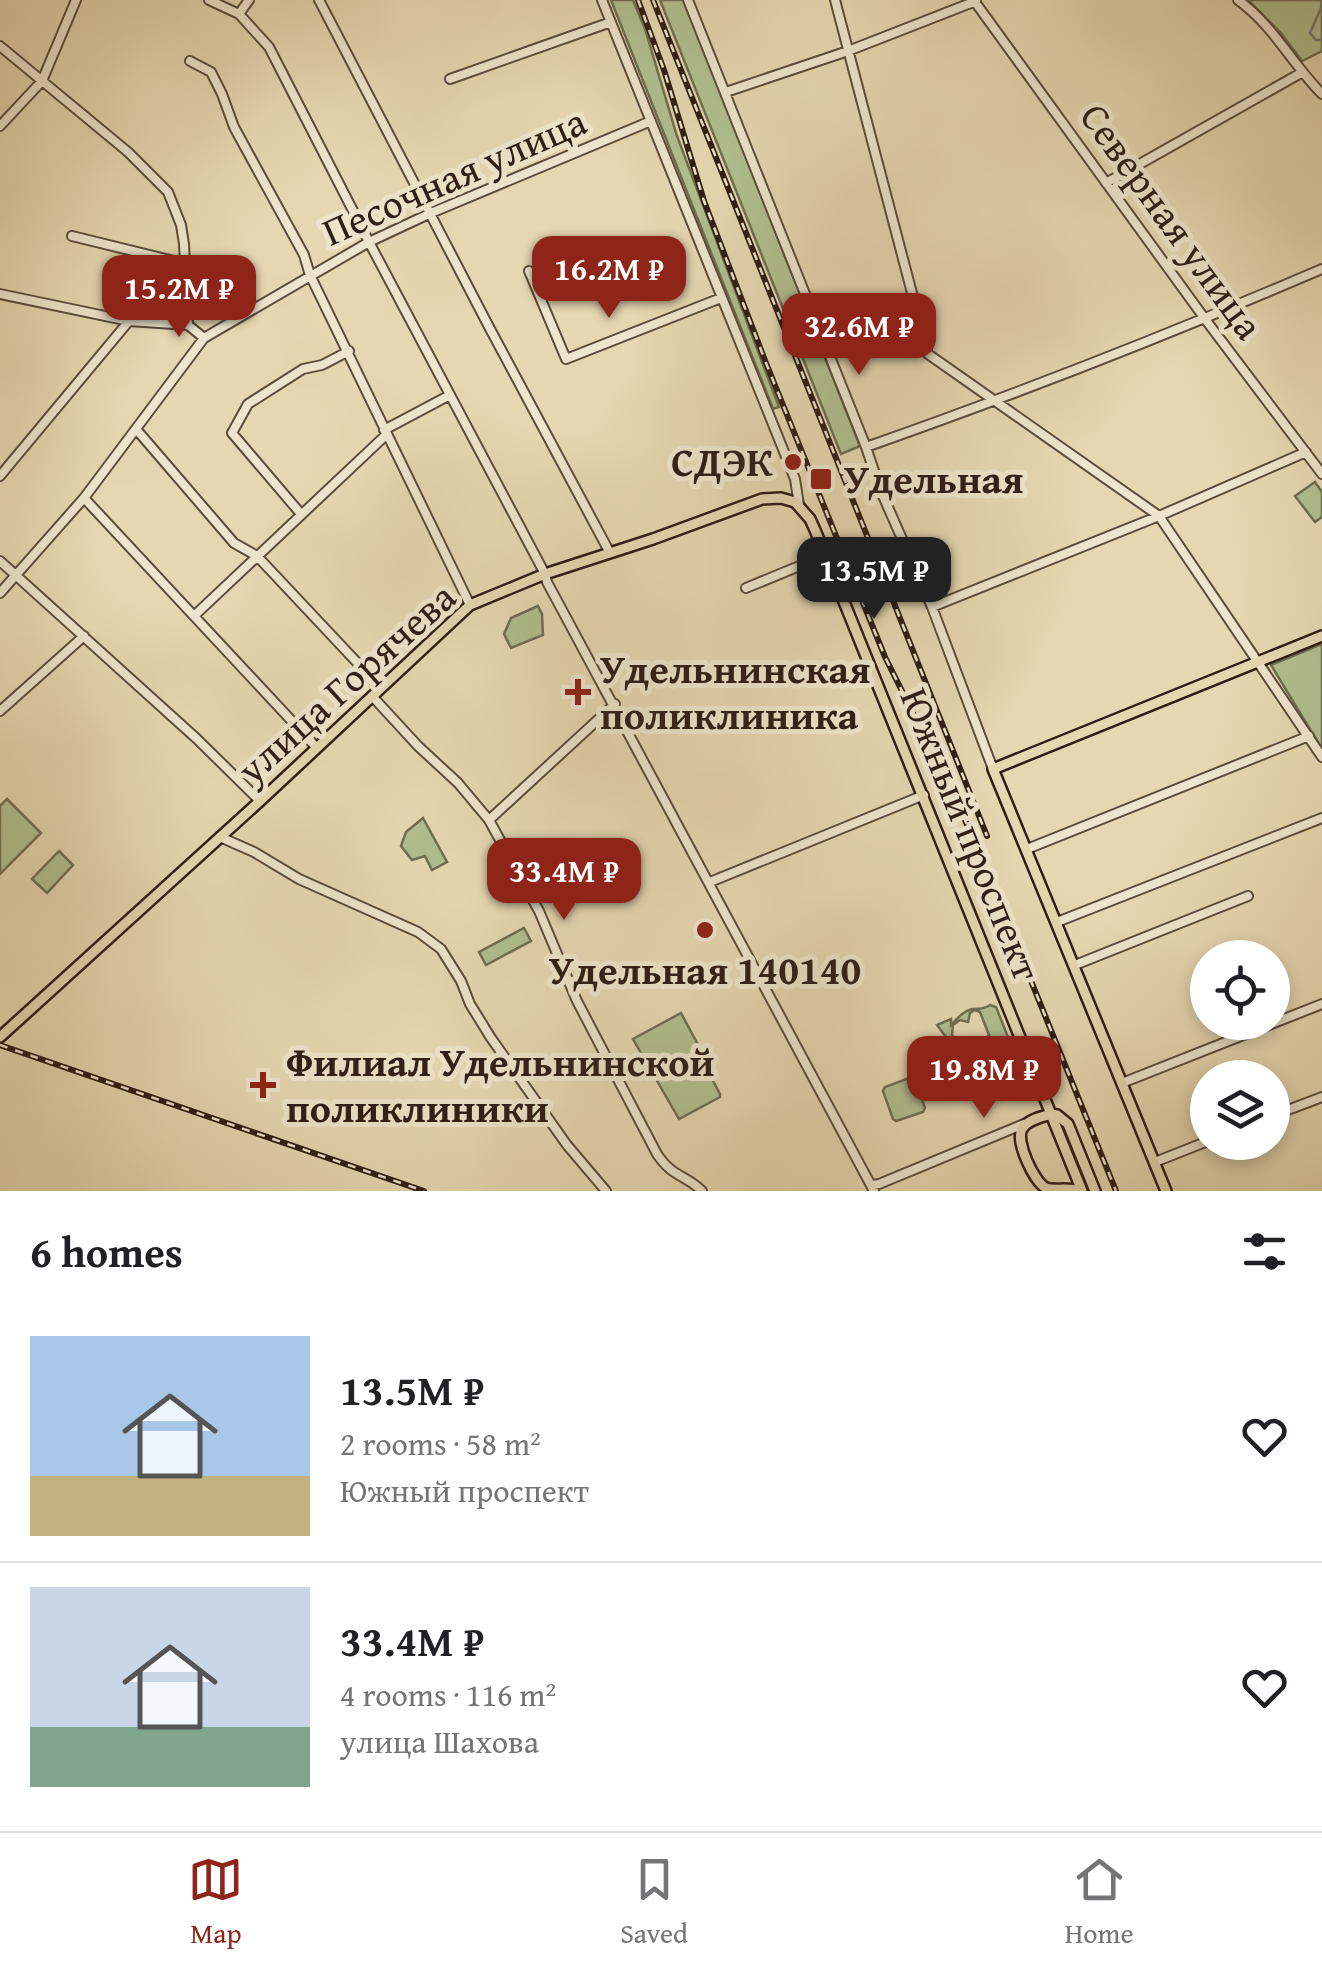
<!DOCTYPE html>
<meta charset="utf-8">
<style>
body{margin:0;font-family:"Gentium Book Plus",serif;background:#f2f2f2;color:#202124;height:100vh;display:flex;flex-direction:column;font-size:38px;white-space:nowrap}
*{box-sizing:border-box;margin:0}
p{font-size:32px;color:#757577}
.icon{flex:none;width:55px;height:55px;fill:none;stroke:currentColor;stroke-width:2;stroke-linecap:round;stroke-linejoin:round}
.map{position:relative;height:1191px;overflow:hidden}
.side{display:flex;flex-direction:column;background:#fff;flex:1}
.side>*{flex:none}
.controls{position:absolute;left:1190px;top:940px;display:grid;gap:20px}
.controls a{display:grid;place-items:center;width:100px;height:100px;border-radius:50%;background:#fff;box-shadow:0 5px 15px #0003;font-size:50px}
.price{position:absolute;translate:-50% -85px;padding:0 22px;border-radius:20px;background:#8f2418;color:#fff;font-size:32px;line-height:65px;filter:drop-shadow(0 2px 5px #0008)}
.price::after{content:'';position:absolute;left:50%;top:60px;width:30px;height:22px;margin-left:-15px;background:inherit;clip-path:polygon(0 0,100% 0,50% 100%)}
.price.current{background:#222;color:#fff}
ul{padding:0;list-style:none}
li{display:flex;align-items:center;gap:30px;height:250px;padding:0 30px}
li+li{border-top:2px solid #e0e0e0}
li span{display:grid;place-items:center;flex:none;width:280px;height:200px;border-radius:0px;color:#555}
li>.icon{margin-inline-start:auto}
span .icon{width:120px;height:120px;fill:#fffc;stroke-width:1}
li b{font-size:42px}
h2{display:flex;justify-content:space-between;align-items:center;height:120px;padding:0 30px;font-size:42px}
.tabs{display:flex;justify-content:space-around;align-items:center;height:140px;border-top:2px solid #e0e0e0;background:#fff;font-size:28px;color:#757577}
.tabs a{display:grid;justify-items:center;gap:5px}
.tabs .current{color:#8f2418}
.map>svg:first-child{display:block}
</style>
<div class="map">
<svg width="1322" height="1191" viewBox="0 0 1322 1191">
<rect width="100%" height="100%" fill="#e5d7b1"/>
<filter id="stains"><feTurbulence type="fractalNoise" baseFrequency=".002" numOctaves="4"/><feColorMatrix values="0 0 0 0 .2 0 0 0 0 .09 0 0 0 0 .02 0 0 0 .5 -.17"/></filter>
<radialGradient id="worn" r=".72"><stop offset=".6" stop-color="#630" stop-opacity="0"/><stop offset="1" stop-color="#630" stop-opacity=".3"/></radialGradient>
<path fill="#b0bf8f" stroke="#706e52" stroke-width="2.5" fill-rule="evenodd" d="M611,0H633L645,29L677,136L779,407L773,409Z
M660,0H684L860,446L841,454Z
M1248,0H1322V51L1302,61L1281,33Z
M1315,482L1322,492V517L1315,522L1295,496Z
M538,606L542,614L543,635L511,648L504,634L511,618Z
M1322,644V749L1271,665Z
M7,799L41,833L0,874V806Z
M423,818L447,862L432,870L425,856L412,860L401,846L406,832Z
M59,851L73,865L47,893L32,879Z
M524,928L531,941L486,965L479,952Z
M990,1005L996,1007L1020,1067L1019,1073C1006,1089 986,1095 966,1097L960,1091L963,1084L969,1091L971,1090C973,1074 965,1072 955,1063L949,1041L937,1025L951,1019V1025C958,1018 962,1012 972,1009C980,1008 983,1010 990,1005ZM975,1010L980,1012L989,1035L984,1040L959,1049L952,1035L953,1025L960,1020L968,1022L970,1013Z
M681,1013L703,1054L700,1056L720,1094V1097L679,1119L633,1039Z
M909,1078L915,1081L925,1108L923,1112L896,1121L893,1119L883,1091L885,1087Z"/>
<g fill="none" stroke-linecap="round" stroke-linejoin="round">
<path stroke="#707977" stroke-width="2.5" d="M1322,0L1321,8L1310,33L1316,40H1322"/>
<defs>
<path id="minor" d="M209,0L239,14L269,47L369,242L545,574L547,582L874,1191
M319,0L488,325L610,553
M602,0L795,479L799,505
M688,0L866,447L880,489L932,607L993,769
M835,0L928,354L1159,516L1322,757
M1238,0C1273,25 1292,64 1322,94
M975,2L1205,319L1322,474
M239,14L249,0
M0,46L128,152L168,192L181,225L184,244L188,325L204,338
M190,61L211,72L222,94L234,127L304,255L310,275L470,605
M450,79L611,22
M726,92L848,51L976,1
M0,126L42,81L76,0
M1106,183L1301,73
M72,236L186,264
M529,271L566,359L721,298
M0,294L129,321L188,325
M136,429L234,543L257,556L381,688
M384,430L450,395
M866,447C1020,393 1172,333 1322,269
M0,476L129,321
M84,498L317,748
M301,514L232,433L248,404L303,369L322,365L349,351
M0,561L197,739L260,801
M746,588L826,555
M0,593L84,498L204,338L369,242L431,213L651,121
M932,607L1159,516L1306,452
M195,615L386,435
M372,696L418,746L458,783L489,820L539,911L577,1001L657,1154C673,1178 685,1174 702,1191
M0,711L84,636
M489,820L615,704
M220,837L254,852L299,879L418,932L441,949L461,981L470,1004L491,1038L567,1145L606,1191
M1027,849L1309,736
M710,882L924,795
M1057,922L1322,818
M1075,965L1248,896
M1122,1083L1322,1004
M1272,1116L1322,1097
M1155,1162L1208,1141
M871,1185L879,1184L1024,1124"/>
<path id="major" d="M0,1037L260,801L470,605L545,574L653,539L762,499L781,498L795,502L810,519L815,530L1082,1191
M1079,1191C1068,1187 1056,1191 1046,1188C1034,1182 1015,1141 1022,1129C1027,1120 1041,1117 1051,1114L1057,1115L1068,1124L1095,1191
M1166,1191L993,769L1322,636"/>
</defs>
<use href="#minor" stroke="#5c4c3d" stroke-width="12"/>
<use href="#major" stroke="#2f1e16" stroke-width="14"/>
<use href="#minor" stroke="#eee5cc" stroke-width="8"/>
<use href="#major" stroke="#e5d7b1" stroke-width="9"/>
<defs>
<path id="rail" d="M638,0L664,70L704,201L766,363L885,657L948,783L974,840L1116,1191
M653,0L987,836
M0,1045L424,1191"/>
</defs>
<use href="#rail" stroke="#2f1e16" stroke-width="6"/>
<use href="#rail" stroke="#eee5cc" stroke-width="2.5" stroke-dasharray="8" stroke-linecap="butt"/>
</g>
<g fill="#8f2418" stroke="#eee5cc" stroke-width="4">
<circle cx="793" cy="462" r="10"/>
<rect x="809" y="467" width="24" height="24" rx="5"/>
<path d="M573 677h10v10h10v10h-10v10h-10v-10h-10v-10h10z"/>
<circle cx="705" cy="930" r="10"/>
<path d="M258 1070h10v10h10v10h-10v10h-10v-10h-10v-10h10z"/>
</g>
<g text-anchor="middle" stroke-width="10" stroke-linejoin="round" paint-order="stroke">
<g font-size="40" fill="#2f1e16" stroke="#eee5cc">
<text transform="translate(454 176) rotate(-24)" y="14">Песочная улица</text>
<text transform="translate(1172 221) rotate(54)" y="14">Северная улица</text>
<text transform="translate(346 683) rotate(-42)" y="14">улица Горячева</text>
<text transform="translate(971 834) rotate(68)" y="14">Южный проспект</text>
</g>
<g font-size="40" font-weight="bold" fill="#2f1e16" stroke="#eee5cc" text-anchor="start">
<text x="773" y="476" text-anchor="end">СДЭК</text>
<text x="844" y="493">Удельная</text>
<text x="600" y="683">Удельнинская<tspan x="600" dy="46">поликлиника</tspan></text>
<text x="705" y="984" text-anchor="middle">Удельная 140140</text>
<text x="286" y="1076">Филиал Удельнинской<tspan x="286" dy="46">поликлиники</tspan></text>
</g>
</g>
<rect width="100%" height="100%" filter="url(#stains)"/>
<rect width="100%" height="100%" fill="url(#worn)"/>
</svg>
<div class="controls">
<a><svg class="icon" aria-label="locate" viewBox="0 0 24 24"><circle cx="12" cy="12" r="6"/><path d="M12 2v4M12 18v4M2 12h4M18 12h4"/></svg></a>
<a><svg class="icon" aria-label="layers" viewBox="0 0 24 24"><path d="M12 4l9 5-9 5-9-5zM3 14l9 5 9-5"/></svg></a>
</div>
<b class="price" style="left:609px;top:321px">16.2M ₽</b>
<b class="price" style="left:179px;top:340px">15.2M ₽</b>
<b class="price" style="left:859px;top:378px">32.6M ₽</b>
<b class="price current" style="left:874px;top:622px">13.5M ₽</b>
<b class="price" style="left:564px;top:923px">33.4M ₽</b>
<b class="price" style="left:984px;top:1121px">19.8M ₽</b>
</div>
<section class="side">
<h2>6 homes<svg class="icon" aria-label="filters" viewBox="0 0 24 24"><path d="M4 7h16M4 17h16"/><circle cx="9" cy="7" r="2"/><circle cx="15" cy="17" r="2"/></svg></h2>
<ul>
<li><span style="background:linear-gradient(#a9c7e8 70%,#c2b280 0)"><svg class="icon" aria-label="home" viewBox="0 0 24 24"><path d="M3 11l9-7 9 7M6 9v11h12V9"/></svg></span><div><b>13.5M ₽</b><p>2 rooms · 58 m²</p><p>Южный проспект</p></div><svg class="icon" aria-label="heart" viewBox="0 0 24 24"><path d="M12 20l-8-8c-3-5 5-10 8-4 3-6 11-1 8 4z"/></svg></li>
<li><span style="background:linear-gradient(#c9d6e8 70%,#7fa58c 0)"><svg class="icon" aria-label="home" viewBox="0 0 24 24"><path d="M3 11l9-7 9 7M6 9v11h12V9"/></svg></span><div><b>33.4M ₽</b><p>4 rooms · 116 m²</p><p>улица Шахова</p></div><svg class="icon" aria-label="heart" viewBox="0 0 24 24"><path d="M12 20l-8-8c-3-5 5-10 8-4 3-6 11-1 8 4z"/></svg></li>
</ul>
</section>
<nav class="tabs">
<a class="current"><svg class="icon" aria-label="map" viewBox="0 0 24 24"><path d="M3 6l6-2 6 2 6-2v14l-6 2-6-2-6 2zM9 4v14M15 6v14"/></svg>Map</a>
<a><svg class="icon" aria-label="saved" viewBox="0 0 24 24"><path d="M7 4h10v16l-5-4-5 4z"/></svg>Saved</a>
<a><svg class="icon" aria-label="home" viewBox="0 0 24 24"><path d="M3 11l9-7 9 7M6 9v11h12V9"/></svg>Home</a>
</nav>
